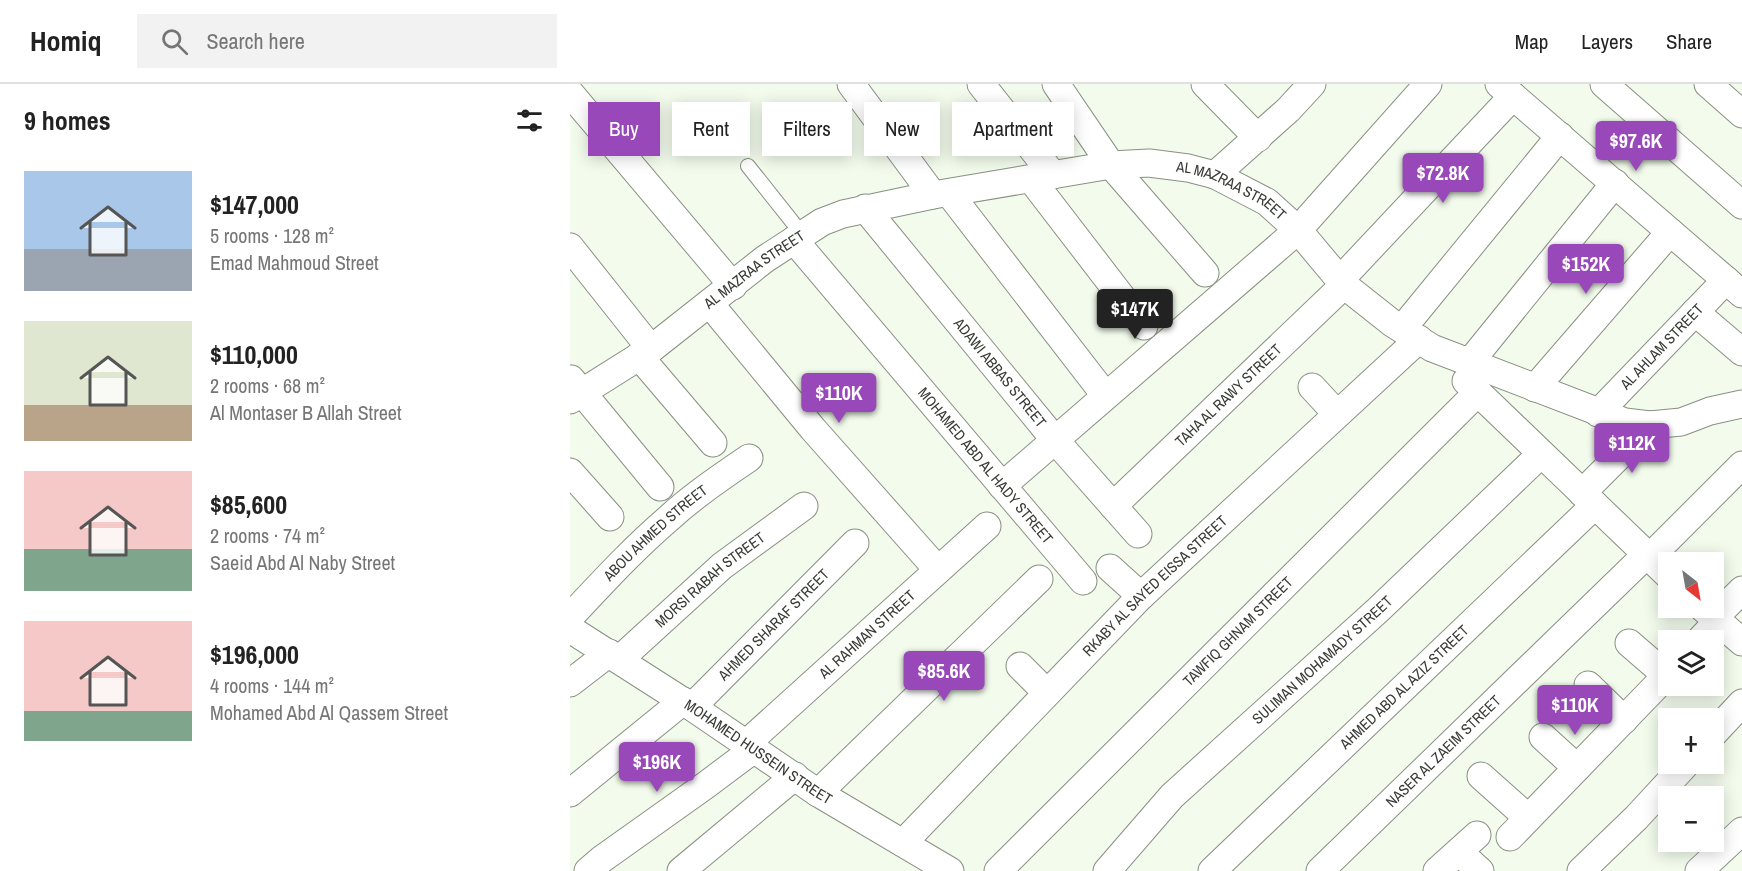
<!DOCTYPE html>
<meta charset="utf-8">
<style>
body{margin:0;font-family:"Archivo Narrow",sans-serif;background:#f2f2f2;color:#222;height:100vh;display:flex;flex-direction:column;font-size:22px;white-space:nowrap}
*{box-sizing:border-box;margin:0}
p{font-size:20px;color:#767676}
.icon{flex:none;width:33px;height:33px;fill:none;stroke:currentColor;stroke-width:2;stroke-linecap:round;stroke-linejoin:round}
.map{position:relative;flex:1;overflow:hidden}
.details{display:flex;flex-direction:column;background:#fff;width:570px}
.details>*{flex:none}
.banner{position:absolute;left:18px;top:18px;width:570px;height:54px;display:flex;gap:12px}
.needle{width:39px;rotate:149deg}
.fabs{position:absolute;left:1088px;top:468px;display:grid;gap:12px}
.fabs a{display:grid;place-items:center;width:66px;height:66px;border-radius:0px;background:#fff;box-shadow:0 3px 15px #0003;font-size:30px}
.price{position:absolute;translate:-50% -51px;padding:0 14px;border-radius:6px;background:#9848b8;color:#fff;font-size:20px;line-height:39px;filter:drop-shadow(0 2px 3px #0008)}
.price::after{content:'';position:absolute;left:50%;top:36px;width:18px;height:14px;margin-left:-9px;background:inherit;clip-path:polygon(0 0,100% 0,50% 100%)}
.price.selected{background:#222;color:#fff}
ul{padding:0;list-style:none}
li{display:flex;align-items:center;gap:18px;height:150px;padding:0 24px}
li span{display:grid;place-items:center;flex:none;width:168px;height:120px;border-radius:0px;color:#555}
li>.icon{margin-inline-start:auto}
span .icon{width:72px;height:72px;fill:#fffc;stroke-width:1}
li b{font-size:26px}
h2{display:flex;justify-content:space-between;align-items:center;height:72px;padding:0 24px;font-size:26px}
.tag{padding:0 21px;border-radius:0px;background:#fff;box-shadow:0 3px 15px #0003;font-size:21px;line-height:54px}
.tag.selected{background:#9848b8;color:#fff}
header{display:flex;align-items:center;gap:36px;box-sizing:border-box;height:84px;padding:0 30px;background:#fff;border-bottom:2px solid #e0e0e0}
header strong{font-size:28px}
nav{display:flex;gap:33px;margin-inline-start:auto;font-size:21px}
.search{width:420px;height:54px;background:#f2f2f2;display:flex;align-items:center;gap:15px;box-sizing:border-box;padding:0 21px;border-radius:0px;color:#767676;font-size:22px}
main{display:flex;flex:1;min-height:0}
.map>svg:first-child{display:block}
</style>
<header>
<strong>Homiq</strong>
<div class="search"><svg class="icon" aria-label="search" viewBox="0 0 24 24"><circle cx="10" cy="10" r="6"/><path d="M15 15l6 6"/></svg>Search here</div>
<nav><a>Map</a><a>Layers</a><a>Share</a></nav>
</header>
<main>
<section class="details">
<h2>9 homes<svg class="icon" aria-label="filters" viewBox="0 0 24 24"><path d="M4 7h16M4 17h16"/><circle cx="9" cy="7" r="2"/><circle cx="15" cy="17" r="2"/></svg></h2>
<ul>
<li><span style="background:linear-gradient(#a9c7e8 65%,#9aa5b1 0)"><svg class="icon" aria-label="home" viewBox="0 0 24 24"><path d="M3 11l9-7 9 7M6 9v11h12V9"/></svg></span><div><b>$147,000</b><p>5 rooms · 128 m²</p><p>Emad Mahmoud Street</p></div></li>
<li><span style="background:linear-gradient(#dfe7d0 70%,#b9a48a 0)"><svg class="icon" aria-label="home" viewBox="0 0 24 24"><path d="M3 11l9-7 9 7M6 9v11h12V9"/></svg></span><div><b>$110,000</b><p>2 rooms · 68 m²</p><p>Al Montaser B Allah Street</p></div></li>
<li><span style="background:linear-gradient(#f6c9c9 65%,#7fa58c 0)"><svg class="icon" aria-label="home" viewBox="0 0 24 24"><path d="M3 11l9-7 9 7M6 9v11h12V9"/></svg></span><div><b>$85,600</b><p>2 rooms · 74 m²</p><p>Saeid Abd Al Naby Street</p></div></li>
<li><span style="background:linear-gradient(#f6c9c9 75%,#7fa58c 0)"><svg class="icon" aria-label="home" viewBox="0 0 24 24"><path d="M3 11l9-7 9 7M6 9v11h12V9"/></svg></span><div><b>$196,000</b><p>4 rooms · 144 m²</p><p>Mohamed Abd Al Qassem Street</p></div></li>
</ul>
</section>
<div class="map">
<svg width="1172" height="787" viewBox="0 0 1172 787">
<rect width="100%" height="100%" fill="#f2fbec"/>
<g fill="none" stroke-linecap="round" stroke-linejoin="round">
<defs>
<path id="lane" d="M178,82L232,150"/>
<g id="street">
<path d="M281,0L363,111"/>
<path d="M411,0L483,91"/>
<path d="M486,0L541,81L635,189"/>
<path d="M635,0L688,54"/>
<path d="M929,0L1172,210"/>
<path d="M1034,0L1172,121"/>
<path d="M1138,0L1172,30"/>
<path d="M0,9L163,202"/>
<path d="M645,91L718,26L742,0"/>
<path d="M461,95L574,242"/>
<path d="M379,109L535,311"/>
<path id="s1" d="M295,124L485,356L568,450"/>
<path id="s2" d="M224,156L513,497"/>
<path d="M0,163L81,265"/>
<path d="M770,196L943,12"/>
<path d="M140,220L243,345L368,486"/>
<path d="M1125,228L1172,268"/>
<path d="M832,245L990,52"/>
<path d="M69,272L143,359"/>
<path d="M900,278L1045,99"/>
<path d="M1,295L90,403"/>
<path d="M896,297L1098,491"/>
<path d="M742,303L767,330"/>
<path d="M965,304L1100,148"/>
<path id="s3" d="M0,316L81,265L195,175L252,138L273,130L363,111L541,81L579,79L618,84L645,91L697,118L728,146L774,201L822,239L862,264L1055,338L1080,341L1111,338L1140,327L1172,320"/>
<path id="s4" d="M1028,329L1156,196"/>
<path d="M0,388L40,433"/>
<path d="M432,402L728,146L858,0"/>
<path d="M1012,409L1080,341"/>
<path id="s5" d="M543,422L774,201"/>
<path d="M1079,474L1172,381"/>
<path d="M540,484L571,512"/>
<path d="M1133,524L1172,558"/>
<path id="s6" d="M0,533C32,499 63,465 98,435C123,412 151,393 179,374"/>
<path d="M1144,534L1172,506"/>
<path id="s7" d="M0,545L122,623L248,709L380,787"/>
<path d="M1130,556L1148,537"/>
<path d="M1059,559L1096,591"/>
<path id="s8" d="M50,575L152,482L234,422"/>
<path d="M450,582L477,609"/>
<path d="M0,599L39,569"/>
<path d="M1018,601L1054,636"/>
<path id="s9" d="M122,623L285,459"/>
<path d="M1143,650L1172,619"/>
<path d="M973,653L1007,684"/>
<path id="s10" d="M177,659L417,442"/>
<path d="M911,692L958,734"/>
<path d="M0,709L113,617"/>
<path d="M248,709L469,495"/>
<path d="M940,753L1098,590"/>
<path id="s11" d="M333,759L571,512L849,255"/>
<path d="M889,768L910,787"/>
<path d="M18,787L32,775L136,701L184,665"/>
<path d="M111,787L225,692"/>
<path id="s12" d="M428,787L908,308"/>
<path id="s13" d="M537,787L602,712L808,526L971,370"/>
<path id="s14" d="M642,787L1025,421"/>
<path id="s15" d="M750,787L1076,471"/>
<path d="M867,787L907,751"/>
<path d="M1011,787L1066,734L1116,680"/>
<path d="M1129,787L1172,747"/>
</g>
</defs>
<use href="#lane" stroke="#889082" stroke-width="16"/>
<use href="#street" stroke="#889082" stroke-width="29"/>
<use href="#lane" stroke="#fff" stroke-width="14"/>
<use href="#street" stroke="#fff" stroke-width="27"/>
</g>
<g text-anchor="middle" stroke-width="5" stroke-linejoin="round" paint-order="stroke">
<g font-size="15" fill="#393c36" stroke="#f2fbec">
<text dy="5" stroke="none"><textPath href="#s3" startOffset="730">AL MAZRAA STREET</textPath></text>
<text dy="5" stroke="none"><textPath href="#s3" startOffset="226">AL MAZRAA STREET</textPath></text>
<text dy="5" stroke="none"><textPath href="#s4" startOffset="92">AL AHLAM STREET</textPath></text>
<text dy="5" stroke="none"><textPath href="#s1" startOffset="213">ADAWI ABBAS STREET</textPath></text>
<text dy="5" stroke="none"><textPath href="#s5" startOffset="160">TAHA AL RAWY STREET</textPath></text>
<text dy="5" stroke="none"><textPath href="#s2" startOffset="296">MOHAMED ABD AL HADY STREET</textPath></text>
<text dy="5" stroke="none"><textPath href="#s6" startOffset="120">ABOU AHMED STREET</textPath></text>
<text dy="5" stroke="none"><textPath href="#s8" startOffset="120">MORSI RABAH STREET</textPath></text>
<text dy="5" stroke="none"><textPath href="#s11" startOffset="360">RKABY AL SAYED EISSA STREET</textPath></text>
<text dy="5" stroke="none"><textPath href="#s9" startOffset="116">AHMED SHARAF STREET</textPath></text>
<text dy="5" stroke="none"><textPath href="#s12" startOffset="339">TAWFIQ GHNAM STREET</textPath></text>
<text dy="5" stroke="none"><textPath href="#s10" startOffset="162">AL RAHMAN STREET</textPath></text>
<text dy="5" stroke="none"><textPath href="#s13" startOffset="302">SULIMAN MOHAMADY STREET</textPath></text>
<text dy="5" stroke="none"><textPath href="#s14" startOffset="266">AHMED ABD AL AZIZ STREET</textPath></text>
<text dy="5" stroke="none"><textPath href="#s15" startOffset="172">NASER AL ZAEIM STREET</textPath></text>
<text dy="5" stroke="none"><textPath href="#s7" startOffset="225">MOHAMED HUSSEIN STREET</textPath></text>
</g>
</g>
</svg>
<div class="fabs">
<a><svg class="needle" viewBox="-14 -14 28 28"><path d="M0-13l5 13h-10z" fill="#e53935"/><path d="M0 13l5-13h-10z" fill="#767676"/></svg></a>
<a><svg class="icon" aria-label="layers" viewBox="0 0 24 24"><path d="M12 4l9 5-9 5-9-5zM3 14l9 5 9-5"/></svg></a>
<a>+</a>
<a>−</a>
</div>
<b class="price" style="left:1066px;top:88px">$97.6K</b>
<b class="price" style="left:873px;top:120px">$72.8K</b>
<b class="price" style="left:1016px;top:211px">$152K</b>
<b class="price selected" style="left:565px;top:256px">$147K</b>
<b class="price" style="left:269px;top:340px">$110K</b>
<b class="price" style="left:1062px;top:390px">$112K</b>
<b class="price" style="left:374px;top:618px">$85.6K</b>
<b class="price" style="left:1005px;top:652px">$110K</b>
<b class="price" style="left:87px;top:709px">$196K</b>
<div class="banner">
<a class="tag selected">Buy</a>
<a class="tag">Rent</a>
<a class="tag">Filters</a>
<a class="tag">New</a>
<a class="tag">Apartment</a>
</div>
</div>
</main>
